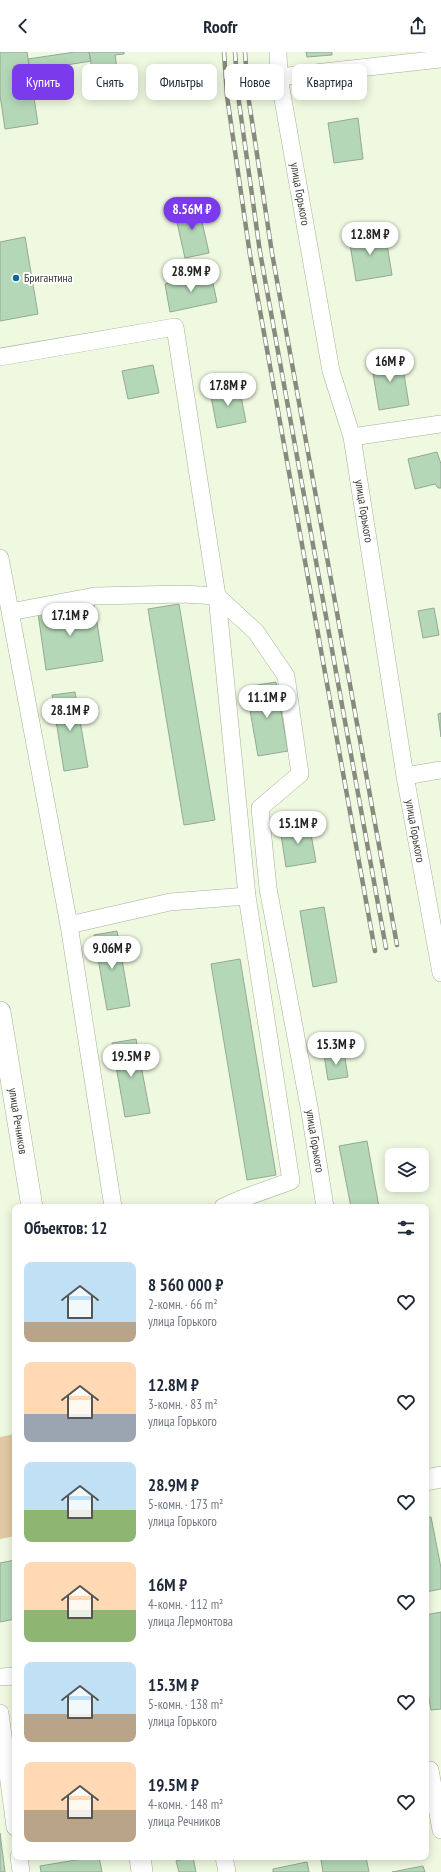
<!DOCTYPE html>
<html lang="ru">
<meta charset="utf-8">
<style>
body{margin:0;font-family:"PT Sans Narrow",sans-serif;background:#f2f2f3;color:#1f2937;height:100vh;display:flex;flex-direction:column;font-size:15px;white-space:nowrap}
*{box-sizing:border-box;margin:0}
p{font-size:13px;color:#747a83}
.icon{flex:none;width:22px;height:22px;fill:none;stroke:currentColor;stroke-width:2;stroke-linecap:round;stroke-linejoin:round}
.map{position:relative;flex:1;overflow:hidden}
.panel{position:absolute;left:12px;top:1152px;width:417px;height:656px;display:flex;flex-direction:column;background:#fff;border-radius:8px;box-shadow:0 2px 10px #0003}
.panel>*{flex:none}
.top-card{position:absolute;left:12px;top:12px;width:417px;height:36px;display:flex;gap:8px}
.controls{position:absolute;left:385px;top:1096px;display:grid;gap:8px}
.controls a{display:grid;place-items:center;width:44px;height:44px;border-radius:8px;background:#fff;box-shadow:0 2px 10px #0003;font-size:20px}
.price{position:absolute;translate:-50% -34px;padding:0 9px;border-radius:14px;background:#fff;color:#222;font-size:13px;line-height:26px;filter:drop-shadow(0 1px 2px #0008)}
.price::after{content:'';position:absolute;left:50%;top:24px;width:12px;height:9px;margin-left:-6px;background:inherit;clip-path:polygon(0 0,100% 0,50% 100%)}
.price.current{background:#7c3aed;color:#fff}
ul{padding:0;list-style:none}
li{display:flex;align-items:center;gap:12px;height:100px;padding:0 12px}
li span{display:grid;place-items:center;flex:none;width:112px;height:80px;border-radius:8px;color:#555}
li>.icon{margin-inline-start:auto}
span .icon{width:48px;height:48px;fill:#fffc;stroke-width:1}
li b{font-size:17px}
h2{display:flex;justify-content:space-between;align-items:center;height:48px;padding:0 12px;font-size:17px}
.tag{padding:0 14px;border-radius:8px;background:#fff;box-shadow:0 2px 10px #0003;font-size:14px;line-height:36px}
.tag.current{background:#7c3aed;color:#fff}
header{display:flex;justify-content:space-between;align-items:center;height:52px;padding:0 12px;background:#fff;font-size:18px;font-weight:700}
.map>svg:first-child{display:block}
</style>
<header><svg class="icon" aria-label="back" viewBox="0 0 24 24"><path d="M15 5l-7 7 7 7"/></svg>Roofr<svg class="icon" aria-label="share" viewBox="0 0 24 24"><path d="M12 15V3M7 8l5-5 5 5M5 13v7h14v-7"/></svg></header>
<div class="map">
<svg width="441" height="1820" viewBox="0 0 441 1820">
<rect width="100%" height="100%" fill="#eff9e0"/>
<path fill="#e1c9a3" d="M15,1382V1484L0,1487V1385Z"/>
<path fill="#b4d8b7" stroke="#95a897" d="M0,0H27L38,72L5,77L0,43Z
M75,0H89L91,9L30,19L28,7Z
M89,0H124V2L115,3L119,30L95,34Z
M306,0H332V3L307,5Z
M358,66L363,107L334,111L328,71Z
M198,152L209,201L185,206L174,157Z
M385,180L392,223L356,229L349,186Z
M25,185L38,262L0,269V190Z
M211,222L217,250L170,260L165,232Z
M401,304L409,353L379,358L371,309Z
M153,313L159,341L128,347L122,319Z
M239,334L246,370L217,376L210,339Z
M437,400L441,412V436H438L435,432L415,437L408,407Z
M94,552L103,609L46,618L38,561Z
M179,552L215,768L184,773L148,557Z
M434,556L439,583L423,586L418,559Z
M276,630L288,699L258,704L246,635Z
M75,640L88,715L64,719L52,643Z
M441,661V685L438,662Z
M309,771L316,810L286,815L280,776Z
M324,855L337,930L313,935L300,859Z
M117,879L130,954L107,958L94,883Z
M240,907L276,1123L247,1128L211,912Z
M136,987L150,1061L125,1065L112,991Z
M344,1000L348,1025L328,1028L324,1003Z
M367,1089L379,1155H351L339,1094Z
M431,1465L441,1516V1537L426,1540V1466Z
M15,1508V1567L0,1570V1511Z
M441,1560V1657L431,1658L426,1630V1563Z
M0,1781L5,1820H0Z
M94,1805H99L102,1820H41L40,1814Z
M193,1805L196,1820H179L176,1809Z
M336,1805H366L369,1820H323L321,1808Z
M307,1810L309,1820H273V1817Z
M423,1814L425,1820H392Z"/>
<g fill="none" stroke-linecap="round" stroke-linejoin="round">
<defs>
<path id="minor" d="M278,0L279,25L331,319L352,385L405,724L441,921
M279,25L441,7
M0,305L175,275L217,544L256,580L286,624L300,722L260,756L268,836L310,1060L325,1155
M352,385L441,372
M0,506L69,873L113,1155
M10,560L95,544L183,542L217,544L247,844L291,1129L241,1147L223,1155
M405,724L441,718
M69,873L170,850L247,844
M0,1625L15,1624
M0,1661L15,1775
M426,1719L430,1718L441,1778
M19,1805L21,1820
M224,1805L227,1820"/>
<path id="tertiary" d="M0,960L32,1155
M426,1428L441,1425
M140,1805L142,1820"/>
</defs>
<use href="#minor" stroke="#a6b099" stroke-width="18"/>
<use href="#tertiary" stroke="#a6b099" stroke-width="22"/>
<use href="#minor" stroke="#fff" stroke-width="17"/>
<use href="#tertiary" stroke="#fff" stroke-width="21"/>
<defs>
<path id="rail" d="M224,0L227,44L250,203L375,899
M235,0L238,43L260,200L386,896
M245,0L248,43L272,201L397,893"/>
</defs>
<use href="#rail" stroke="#868c7c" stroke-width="4.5"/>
<use href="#rail" stroke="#fff" stroke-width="3" stroke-dasharray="9" stroke-linecap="butt"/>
</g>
<circle fill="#086897" stroke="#fff" stroke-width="1.5" cx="16" cy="226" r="4"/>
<g text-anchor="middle" stroke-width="4" stroke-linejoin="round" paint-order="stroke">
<g font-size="12" fill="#383b32" stroke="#fff">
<text transform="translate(300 142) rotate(80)" y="4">улица Горького</text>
<text transform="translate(364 459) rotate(81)" y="4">улица Горького</text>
<text transform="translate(415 779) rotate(80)" y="4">улица Горького</text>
<text transform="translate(18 1069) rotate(81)" y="4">улица Речников</text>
<text transform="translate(315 1089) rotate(81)" y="4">улица Горького</text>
</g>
<g font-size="12" fill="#383b32" stroke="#fff" text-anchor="start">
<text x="24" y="230">Бригантина</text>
</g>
</g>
</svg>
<div class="controls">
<a><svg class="icon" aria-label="layers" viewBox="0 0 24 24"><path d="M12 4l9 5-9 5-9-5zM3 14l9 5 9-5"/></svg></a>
</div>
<b class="price current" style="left:192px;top:179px">8.56M ₽</b>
<b class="price" style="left:370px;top:204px">12.8M ₽</b>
<b class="price" style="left:191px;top:241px">28.9M ₽</b>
<b class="price" style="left:390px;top:331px">16M ₽</b>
<b class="price" style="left:228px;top:355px">17.8M ₽</b>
<b class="price" style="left:70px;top:585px">17.1M ₽</b>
<b class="price" style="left:267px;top:667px">11.1M ₽</b>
<b class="price" style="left:70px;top:680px">28.1M ₽</b>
<b class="price" style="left:298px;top:793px">15.1M ₽</b>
<b class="price" style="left:112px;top:918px">9.06M ₽</b>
<b class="price" style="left:336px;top:1014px">15.3M ₽</b>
<b class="price" style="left:131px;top:1026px">19.5M ₽</b>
<div class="top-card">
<a class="tag current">Купить</a>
<a class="tag">Снять</a>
<a class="tag">Фильтры</a>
<a class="tag">Новое</a>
<a class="tag">Квартира</a>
</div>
<section class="panel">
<h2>Объектов: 12<svg class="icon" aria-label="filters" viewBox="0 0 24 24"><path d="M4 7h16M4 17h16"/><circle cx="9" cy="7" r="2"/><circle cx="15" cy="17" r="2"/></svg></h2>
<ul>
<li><span style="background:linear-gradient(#bfe0f5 75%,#b9a48a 0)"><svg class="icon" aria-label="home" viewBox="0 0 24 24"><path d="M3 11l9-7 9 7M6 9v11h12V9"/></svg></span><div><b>8 560 000 ₽</b><p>2-комн. · 66 m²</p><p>улица Горького</p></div><svg class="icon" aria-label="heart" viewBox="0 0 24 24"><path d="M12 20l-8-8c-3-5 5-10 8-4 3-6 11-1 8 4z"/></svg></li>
<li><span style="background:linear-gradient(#ffd9b3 65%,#9aa5b1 0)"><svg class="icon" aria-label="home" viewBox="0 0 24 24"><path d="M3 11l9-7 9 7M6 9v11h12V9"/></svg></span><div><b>12.8M ₽</b><p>3-комн. · 83 m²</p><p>улица Горького</p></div><svg class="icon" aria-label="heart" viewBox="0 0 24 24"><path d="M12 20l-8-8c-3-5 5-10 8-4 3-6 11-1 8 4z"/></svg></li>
<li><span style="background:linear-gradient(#bfe0f5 60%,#8fb573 0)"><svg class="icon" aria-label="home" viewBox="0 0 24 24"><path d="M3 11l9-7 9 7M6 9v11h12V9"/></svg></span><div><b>28.9M ₽</b><p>5-комн. · 173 m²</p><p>улица Горького</p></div><svg class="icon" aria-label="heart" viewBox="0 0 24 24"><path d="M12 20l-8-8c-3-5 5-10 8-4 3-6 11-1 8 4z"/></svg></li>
<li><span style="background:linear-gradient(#ffd9b3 60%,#8fb573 0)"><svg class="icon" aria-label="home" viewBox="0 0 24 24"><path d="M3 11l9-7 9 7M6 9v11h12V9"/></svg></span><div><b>16M ₽</b><p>4-комн. · 112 m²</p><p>улица Лермонтова</p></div><svg class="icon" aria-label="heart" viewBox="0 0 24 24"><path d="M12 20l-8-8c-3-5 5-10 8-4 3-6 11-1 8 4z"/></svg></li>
<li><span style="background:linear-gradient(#bfe0f5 65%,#b9a48a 0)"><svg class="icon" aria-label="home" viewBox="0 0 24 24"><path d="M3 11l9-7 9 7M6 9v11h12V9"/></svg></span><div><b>15.3M ₽</b><p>5-комн. · 138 m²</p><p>улица Горького</p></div><svg class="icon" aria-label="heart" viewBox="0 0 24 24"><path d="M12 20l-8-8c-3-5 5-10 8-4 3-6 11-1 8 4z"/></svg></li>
<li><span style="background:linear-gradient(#ffd9b3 60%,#b9a48a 0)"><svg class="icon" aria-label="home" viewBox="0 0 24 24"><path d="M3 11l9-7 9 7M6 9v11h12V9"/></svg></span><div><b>19.5M ₽</b><p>4-комн. · 148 m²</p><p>улица Речников</p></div><svg class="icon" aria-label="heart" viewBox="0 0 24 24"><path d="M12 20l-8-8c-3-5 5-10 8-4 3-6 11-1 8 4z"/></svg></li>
</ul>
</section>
</div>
